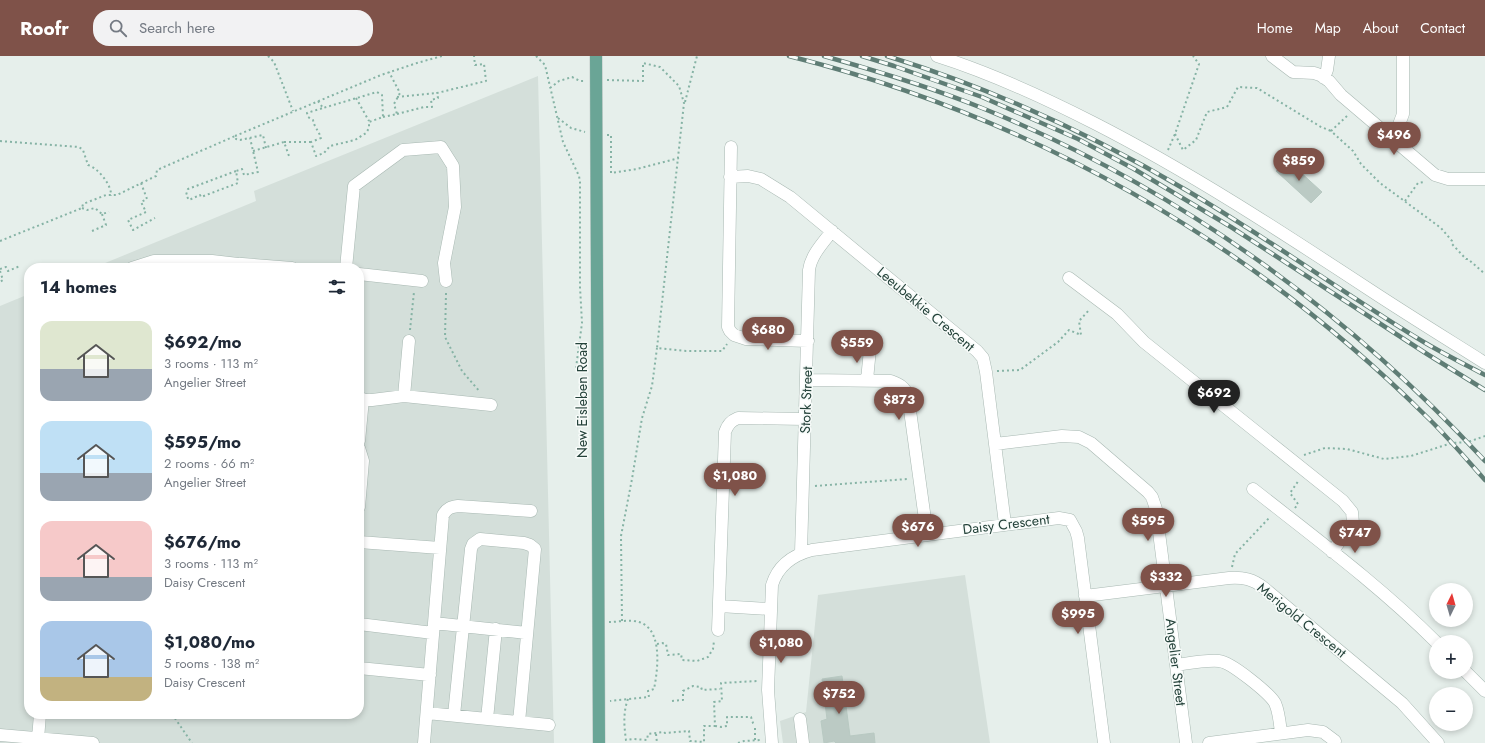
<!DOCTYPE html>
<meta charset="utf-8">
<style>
body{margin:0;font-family:Jost,sans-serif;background:#f2f2f3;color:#1f2937;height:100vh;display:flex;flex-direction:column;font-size:15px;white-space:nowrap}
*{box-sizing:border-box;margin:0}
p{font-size:13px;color:#747a83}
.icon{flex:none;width:22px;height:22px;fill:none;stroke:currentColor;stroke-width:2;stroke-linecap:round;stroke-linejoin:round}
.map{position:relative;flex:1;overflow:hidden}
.panel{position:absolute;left:24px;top:207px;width:340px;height:456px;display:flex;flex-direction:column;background:#fff;border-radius:16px;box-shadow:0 2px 6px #0003}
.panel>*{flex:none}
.needle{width:26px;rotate:5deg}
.buttons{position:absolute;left:1429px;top:527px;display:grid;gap:8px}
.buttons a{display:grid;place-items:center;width:44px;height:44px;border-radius:50%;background:#fff;box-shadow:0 2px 6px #0003;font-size:20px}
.price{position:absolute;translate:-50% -34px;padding:0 9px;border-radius:14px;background:#7f5249;color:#fff;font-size:13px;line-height:26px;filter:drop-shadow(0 1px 2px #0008)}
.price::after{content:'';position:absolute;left:50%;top:24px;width:12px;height:9px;margin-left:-6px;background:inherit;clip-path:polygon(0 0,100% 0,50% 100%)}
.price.active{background:#222;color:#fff}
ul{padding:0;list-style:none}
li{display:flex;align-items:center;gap:12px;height:100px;padding:0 16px}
li span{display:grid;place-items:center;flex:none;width:112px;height:80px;border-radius:12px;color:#555}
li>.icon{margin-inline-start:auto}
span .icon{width:48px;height:48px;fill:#fffc;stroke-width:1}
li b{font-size:17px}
h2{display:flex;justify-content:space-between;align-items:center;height:48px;padding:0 16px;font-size:17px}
header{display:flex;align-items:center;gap:24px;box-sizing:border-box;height:56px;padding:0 20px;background:#7f5249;color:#fff}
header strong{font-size:19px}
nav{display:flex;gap:22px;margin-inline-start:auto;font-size:14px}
.search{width:280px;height:36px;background:#f2f2f3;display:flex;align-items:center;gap:10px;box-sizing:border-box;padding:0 14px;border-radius:16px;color:#747a83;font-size:15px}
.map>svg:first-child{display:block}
</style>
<header>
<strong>Roofr</strong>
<div class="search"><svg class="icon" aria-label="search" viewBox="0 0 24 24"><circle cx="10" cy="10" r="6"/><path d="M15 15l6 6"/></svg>Search here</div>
<nav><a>Home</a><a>Map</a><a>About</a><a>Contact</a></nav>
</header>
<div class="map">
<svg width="1485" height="687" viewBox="0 0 1485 687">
<rect width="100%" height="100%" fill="#e6efeb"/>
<path fill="#d4dfda" d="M538,20L554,687H0V250L29,238V658H359V212H93L256,145L254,135Z
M965,519L990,687H783L780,665L806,656L818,539Z"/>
<path fill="#bbcac4" stroke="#b8c9c2" d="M1287,104L1322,136L1311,147L1276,115Z
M842,620L850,680L874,677L875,687H836L834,685L824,687L821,665L827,663L822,623Z"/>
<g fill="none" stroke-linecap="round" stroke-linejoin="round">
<defs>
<path id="minor" d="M937,0C991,17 1043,41 1094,67C1190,116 1280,175 1370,234C1408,259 1447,283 1485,307
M1272,0L1293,16L1314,17L1320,19L1329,25L1341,39L1435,119L1448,123H1485
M1324,22L1327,14L1329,0
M1390,81L1398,71L1403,58V0
M731,91L728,271L730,275L734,279L746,283L808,285
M730,121L748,120L761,123L790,141L977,295L983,302L986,316L1005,468
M132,212L154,205H212L238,208
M233,212L236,209L242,208L292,212
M346,212L354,130L403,94L441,91L453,110L455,151L444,207L446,225
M359,218L422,225
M1069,222L1117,258L1144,286L1343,445L1352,456L1353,467L1332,496
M807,324L891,325C899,328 905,331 908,340L927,478
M867,324L870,293
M404,340L409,285
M359,343L372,344L404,340L491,349
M359,385L363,343
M995,388L1062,380L1079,381L1091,387L1148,436L1152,441L1156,453L1186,687
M359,392L363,405L359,451
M1253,433C1315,482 1380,530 1436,586
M359,486L440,492
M801,497L809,214C811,199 823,187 832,175
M1085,540L1229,522C1243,521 1253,523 1264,532L1402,647L1438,687
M719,550L770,553
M434,567L527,577
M359,568L433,577
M718,574L725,376C728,368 731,365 738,362L805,363
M1176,609C1190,607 1205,604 1219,605C1231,606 1269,637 1275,647C1279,656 1280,668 1281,677
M359,612L430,619
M1466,616L1485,635
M427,657L549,669
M454,659L471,493L473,488L480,483L524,487L530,489L535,493L519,666
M487,663L496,573
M800,663L803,687
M0,679L93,687
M38,683L40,658
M424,687L443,459C447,452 451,451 458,450L531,455
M772,687L768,634L772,529C778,509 793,499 812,494L1059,462L1070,464L1076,475L1078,482L1104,687
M1209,687L1308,674L1323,676L1335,685"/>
<path id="major" d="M596,0L599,687"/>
</defs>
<use href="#minor" stroke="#a8b8b2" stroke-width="13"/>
<use href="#major" stroke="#c2cac8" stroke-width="13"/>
<path stroke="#86b3a5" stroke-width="2" stroke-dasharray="2 3" stroke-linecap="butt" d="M268,0L274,6L293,55
M536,0L545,9L563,86L579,120L580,126V231L582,267L576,312
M607,24L643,25V7L660,11L679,30L684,47L657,292L686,295H722L727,288
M550,32L559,25L572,21L580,25H585
M397,41L437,37
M356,42L369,65
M318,45L323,52L377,36L382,39L383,61L369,66V72L366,77L355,84L330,90L324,97L316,100L311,86L321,82C319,75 314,71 313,64L308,61L307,57L323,52
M685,46L697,0
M397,58L424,51H432L431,44L438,42L437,37L486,25L484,8L475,9L474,0
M1347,60L1331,75L1353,95L1361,108L1380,127L1441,172L1452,185V188L1466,203H1468L1485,218
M383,61L397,58L394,48L400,37L389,16
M558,62L571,72L585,76
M1175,78L1183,94L1196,84L1207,56L1227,51L1238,31L1257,32L1321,71L1331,75
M607,79H611V117L637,113L679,102
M235,80L381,19L417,7L442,0
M0,85L79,91L83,94L88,109C98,112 112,129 111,140
M284,86H311
M1168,94L1175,78L1199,8L1193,0
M253,95L284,86L289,100
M236,115L188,133L186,139L189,144L200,139L201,141L238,127L236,115L242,113L244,119L258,116L250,82
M141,127L147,143L141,146L146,156L128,164L133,174L155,162
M1405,145L1418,127L1424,126
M82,152L87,154L95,152L102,158L109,156
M92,175L106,169L102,158
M0,185L82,152L83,148L106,139H117L156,120L157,114L235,80L236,83L240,84L263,79L266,92
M0,213L6,211L8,215L20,210
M0,215L3,224L0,226
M446,237L445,281L462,315L480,336
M410,274L414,236
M997,315L1020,314L1058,286L1069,274L1081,279L1079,265L1090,253
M1304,399L1325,392L1347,393L1384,403L1411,400L1452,387L1468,386L1485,380
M815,430L908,423
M1295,452L1298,448L1290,437L1299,424
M1232,511L1235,498L1270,461
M622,565L621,480L632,423L642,362L652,330L657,292
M609,566C617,566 626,564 634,565C664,568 658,613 654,633L648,635L649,641L610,645
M657,588L662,587L666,588L668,599L681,598L682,604L697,605L708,601L713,593L714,585
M628,643C623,656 624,670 626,684L634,683L647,684L648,678L664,676L665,677L689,675L690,685L704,686V670H715L714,646L722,645L721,627L757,625
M672,645L683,644V635L693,630L701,631L702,634L720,633
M172,658L192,687
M715,670L721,671L727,670V661H751L753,667L755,669
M656,678L657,687
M755,684V669
M738,687L744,685L760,684"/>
<use href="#minor" stroke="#fff" stroke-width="12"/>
<use href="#major" stroke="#6aa596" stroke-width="12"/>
<defs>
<path id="rail" d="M789,0C1032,61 1248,184 1426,360C1447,380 1466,403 1485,424
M824,0C877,15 931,31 982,52C1174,130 1345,253 1485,405
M862,0L894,10L982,41L1078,83L1134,113L1231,171L1427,298L1485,334
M887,0C991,32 1091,78 1186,134C1266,181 1342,236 1422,285C1442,297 1464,308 1485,319"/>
</defs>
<use href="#rail" stroke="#5f7d75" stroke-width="4.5"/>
<use href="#rail" stroke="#f7fbf9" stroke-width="3" stroke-dasharray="9" stroke-linecap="butt"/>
</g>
<g text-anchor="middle" stroke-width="3" stroke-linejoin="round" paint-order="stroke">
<g font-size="14" fill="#24423a" stroke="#f7fbf9">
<text transform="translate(926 253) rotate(40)" y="5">Leeubekkie Crescent</text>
<text transform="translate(582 344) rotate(-90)" y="5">New Eisleben Road</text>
<text transform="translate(806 344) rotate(-88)" y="5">Stork Street</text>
<text transform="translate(1006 468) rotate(-7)" y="5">Daisy Crescent</text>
<text transform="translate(1302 564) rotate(39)" y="5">Merigold Crescent</text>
<text transform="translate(1176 606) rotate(83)" y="5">Angelier Street</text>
</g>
</g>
</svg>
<div class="buttons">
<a><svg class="needle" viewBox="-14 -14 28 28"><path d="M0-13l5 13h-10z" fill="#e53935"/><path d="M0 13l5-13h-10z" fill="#747a83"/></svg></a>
<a>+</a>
<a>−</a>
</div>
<b class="price" style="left:1394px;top:100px">$496</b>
<b class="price" style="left:1299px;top:126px">$859</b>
<b class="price" style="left:768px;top:295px">$680</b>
<b class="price" style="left:857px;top:308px">$559</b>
<b class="price active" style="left:1214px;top:358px">$692</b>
<b class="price" style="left:899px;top:365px">$873</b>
<b class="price" style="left:735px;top:441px">$1,080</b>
<b class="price" style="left:1148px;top:486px">$595</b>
<b class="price" style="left:918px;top:492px">$676</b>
<b class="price" style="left:1355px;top:498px">$747</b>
<b class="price" style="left:1166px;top:542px">$332</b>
<b class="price" style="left:1078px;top:579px">$995</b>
<b class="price" style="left:781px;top:608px">$1,080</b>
<b class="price" style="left:839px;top:659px">$752</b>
<section class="panel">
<h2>14 homes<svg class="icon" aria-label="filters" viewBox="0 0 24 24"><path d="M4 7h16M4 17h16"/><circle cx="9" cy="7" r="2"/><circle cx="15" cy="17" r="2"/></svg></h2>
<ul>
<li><span style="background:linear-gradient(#dfe7d0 60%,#9aa5b1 0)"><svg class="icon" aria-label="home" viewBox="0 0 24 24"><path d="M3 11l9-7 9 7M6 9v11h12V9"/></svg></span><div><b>$692/mo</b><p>3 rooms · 113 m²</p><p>Angelier Street</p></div></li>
<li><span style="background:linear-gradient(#bfe0f5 65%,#9aa5b1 0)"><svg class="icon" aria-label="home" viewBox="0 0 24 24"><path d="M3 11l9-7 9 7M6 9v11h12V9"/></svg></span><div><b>$595/mo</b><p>2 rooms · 66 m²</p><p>Angelier Street</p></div></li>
<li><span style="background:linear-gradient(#f6c9c9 70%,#9aa5b1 0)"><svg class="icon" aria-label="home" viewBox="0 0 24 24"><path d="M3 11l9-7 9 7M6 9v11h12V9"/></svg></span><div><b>$676/mo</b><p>3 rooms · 113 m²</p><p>Daisy Crescent</p></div></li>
<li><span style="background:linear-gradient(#a9c7e8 70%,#c2b280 0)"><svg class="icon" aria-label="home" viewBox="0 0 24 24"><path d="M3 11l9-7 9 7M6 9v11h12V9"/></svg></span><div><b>$1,080/mo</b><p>5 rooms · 138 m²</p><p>Daisy Crescent</p></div></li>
</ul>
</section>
</div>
